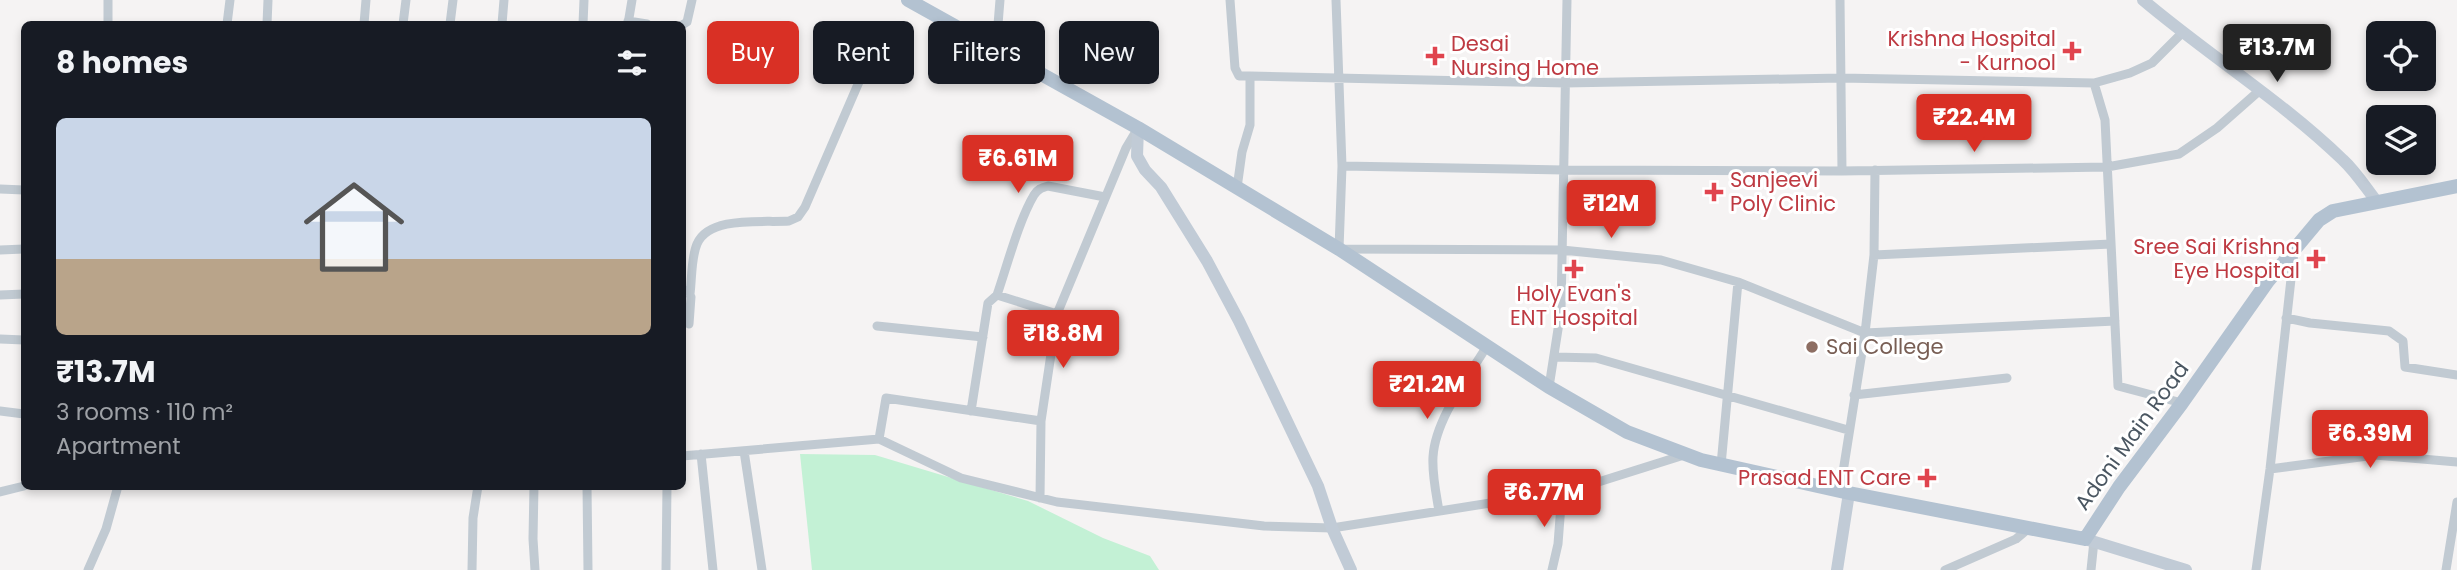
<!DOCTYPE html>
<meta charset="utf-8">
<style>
body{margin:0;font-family:Poppins,sans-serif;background:#20242c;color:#f1f3f6;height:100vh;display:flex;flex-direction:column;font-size:26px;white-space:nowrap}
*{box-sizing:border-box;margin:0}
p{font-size:23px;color:#9ea1a6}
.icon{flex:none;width:38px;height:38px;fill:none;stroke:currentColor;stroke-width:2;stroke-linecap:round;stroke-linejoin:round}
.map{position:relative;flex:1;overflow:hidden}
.details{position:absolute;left:21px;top:21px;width:665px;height:469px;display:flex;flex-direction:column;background:#171b24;border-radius:10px;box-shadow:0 4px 10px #0003}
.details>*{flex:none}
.top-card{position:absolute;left:707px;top:21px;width:665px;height:63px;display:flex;gap:14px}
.controls{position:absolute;left:2366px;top:21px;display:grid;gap:14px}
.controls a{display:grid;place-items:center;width:70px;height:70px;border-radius:10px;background:#171b24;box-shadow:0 4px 10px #0003;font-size:35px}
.price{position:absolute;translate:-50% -60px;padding:0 16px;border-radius:7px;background:#d93025;color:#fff;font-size:23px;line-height:46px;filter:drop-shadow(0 2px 4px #0008)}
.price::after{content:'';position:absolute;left:50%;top:42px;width:21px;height:16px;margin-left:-10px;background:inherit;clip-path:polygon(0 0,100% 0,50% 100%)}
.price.selected{background:#222;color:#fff}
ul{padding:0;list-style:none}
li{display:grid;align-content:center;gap:14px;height:371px;padding:0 35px}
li+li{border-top:2px solid #363941}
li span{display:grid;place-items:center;height:217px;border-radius:10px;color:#555}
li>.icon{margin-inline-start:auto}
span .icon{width:126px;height:126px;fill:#fffc;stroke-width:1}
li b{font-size:30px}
h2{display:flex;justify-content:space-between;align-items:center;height:84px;padding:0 35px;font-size:30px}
.tag{padding:0 24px;border-radius:10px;background:#171b24;box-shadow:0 4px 10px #0003;font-size:24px;line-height:63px}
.tag.selected{background:#d93025;color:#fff}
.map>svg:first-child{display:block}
</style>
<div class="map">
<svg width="2457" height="570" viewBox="0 0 2457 570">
<rect width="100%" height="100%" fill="#f5f3f3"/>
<path fill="#c3f1d5" d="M800,454L875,455L1028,501L1103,538L1150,556L1159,570H812Z"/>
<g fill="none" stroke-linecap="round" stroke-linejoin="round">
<path stroke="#c1cad2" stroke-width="9" d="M1230,0L1235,68L1239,76H1250L1565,83L1841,78L2094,83L2130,73L2152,63L2182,33
M1336,0L1342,166L1339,249L1562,250L1661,260L1738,282L1865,333L1840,491
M628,21L647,24
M108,24V0
M227,24L230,0
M267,24L268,0
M364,24L366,0
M403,24L406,0
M450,24L453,0
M502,24L504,0
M583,24L584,0
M628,24L632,0
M682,25L687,22L692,0
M996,49L1000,0
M2094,83L2105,120L2118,386L2182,403
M1342,166L1564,170L1842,171L1840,0
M1875,170L1874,255L1865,333L2115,321
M1842,171L2107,167L2179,154L2217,128L2259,91
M1237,188L1242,152L1250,125V76
M0,189L24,190
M0,250L24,249
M1874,255L2111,244
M682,290L688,291L691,297L689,324
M690,294C692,279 691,258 697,244C709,215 764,223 789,221L798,217L805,207L865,68C873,58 882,58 894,56
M0,295L24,294
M997,295C1007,266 1019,220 1034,195C1038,189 1041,188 1048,186L1105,197
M2286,318L2310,323L2389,331L2403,341L2405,367L2457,375
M877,326L983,337
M0,339L24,340
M1555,357L1596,358L1848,430
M1549,387L1561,310L1567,0
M1854,395L2007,378
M0,411L24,414
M971,411L988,303L997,295L1057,314L1126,148L1138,128
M1041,421L1057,314
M879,439L886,398L1041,421L1040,498
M744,451L762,570
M701,454L713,570
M682,456L879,439L961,478L1057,502L1264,526L1332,528L1573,490L1684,455
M1721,465L1738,282
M2270,469L2375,455L2457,462
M534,486L533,539L535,570
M587,486L588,570
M0,492L24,486
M1439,511C1436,493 1432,475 1433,457C1435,420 1468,377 1487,346
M88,570L106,529L118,486
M472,570L473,518L478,486
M666,570L667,486
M1552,570L1558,544L1562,492
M1945,570L2016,539L2029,528
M2091,570L2094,541
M2256,570L2270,469L2294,252
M2446,570L2457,502"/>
<path stroke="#c1cbd6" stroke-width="12" d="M2143,0C2208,55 2282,101 2343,160C2356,172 2366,188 2377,202
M1138,128L1137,156L1145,170L1161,187L1207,261L1239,321L1318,486L1332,528L1351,570
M2085,539L2186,570
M1837,570L1849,493"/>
<path stroke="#b3c2d1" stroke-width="14" d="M908,0L1138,128L1339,249L1549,387L1627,432L1701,460L1849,493L2085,539L2119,487L2182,403L2268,281L2319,220L2333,211L2457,186"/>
</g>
<g fill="#e0444e" stroke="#fff" stroke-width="2.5">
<path d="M2068.5 40.5h7v7h7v7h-7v7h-7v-7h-7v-7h7z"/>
<path d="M1431.5 45.5h7v7h7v7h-7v7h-7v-7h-7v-7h7z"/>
<path d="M1710.5 181.5h7v7h7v7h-7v7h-7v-7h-7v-7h7z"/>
<path d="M2312.5 248.5h7v7h7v7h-7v7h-7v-7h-7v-7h7z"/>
<path d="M1570.5 258.5h7v7h7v7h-7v7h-7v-7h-7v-7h7z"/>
<path d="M1923.5 467.5h7v7h7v7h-7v7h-7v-7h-7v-7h7z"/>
</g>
<circle fill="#8d6e63" stroke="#fff" stroke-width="2.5" cx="1812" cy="347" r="7"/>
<g text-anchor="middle" stroke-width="6" stroke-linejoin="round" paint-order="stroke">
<g font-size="21" fill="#be3a42" stroke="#fff" text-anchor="end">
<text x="2056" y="46">Krishna Hospital<tspan x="2056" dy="24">- Kurnool</tspan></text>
<text x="1451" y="51" text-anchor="start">Desai<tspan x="1451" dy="24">Nursing Home</tspan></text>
<text x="1730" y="187" text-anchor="start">Sanjeevi<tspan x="1730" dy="24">Poly Clinic</tspan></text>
<text x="2300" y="254">Sree Sai Krishna<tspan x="2300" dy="24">Eye Hospital</tspan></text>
<text x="1574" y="301" text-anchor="middle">Holy Evan's<tspan x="1574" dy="24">ENT Hospital</tspan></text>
<text x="1911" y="485">Prasad ENT Care</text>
</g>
<g font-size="21" fill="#785e54" stroke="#fff" text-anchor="start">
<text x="1826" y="354">Sai College</text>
</g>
<g font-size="21" fill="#4a5661" stroke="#fff">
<text transform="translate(2132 436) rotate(-54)" y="7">Adoni Main Road</text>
</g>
</g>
</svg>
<div class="controls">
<a><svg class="icon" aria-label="locate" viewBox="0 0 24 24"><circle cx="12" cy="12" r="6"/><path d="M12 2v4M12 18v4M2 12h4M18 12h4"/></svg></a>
<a><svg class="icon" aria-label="layers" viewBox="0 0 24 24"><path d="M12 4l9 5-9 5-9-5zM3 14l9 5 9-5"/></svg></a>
</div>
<b class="price selected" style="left:2277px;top:84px">₹13.7M</b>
<b class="price" style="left:1974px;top:154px">₹22.4M</b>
<b class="price" style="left:1018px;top:195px">₹6.61M</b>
<b class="price" style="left:1611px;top:240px">₹12M</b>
<b class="price" style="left:1063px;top:370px">₹18.8M</b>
<b class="price" style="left:1427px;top:421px">₹21.2M</b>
<b class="price" style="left:2370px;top:470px">₹6.39M</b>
<b class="price" style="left:1544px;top:529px">₹6.77M</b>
<div class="top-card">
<a class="tag selected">Buy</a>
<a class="tag">Rent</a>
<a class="tag">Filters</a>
<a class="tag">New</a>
</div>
<section class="details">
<h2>8 homes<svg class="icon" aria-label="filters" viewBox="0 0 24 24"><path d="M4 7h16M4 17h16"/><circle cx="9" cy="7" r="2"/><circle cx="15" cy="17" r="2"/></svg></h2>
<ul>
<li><span style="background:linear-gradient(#c9d6e8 65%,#b9a48a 0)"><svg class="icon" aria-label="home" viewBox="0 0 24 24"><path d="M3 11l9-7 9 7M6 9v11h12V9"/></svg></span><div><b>₹13.7M</b><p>3 rooms · 110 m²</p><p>Apartment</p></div></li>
</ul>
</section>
</div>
